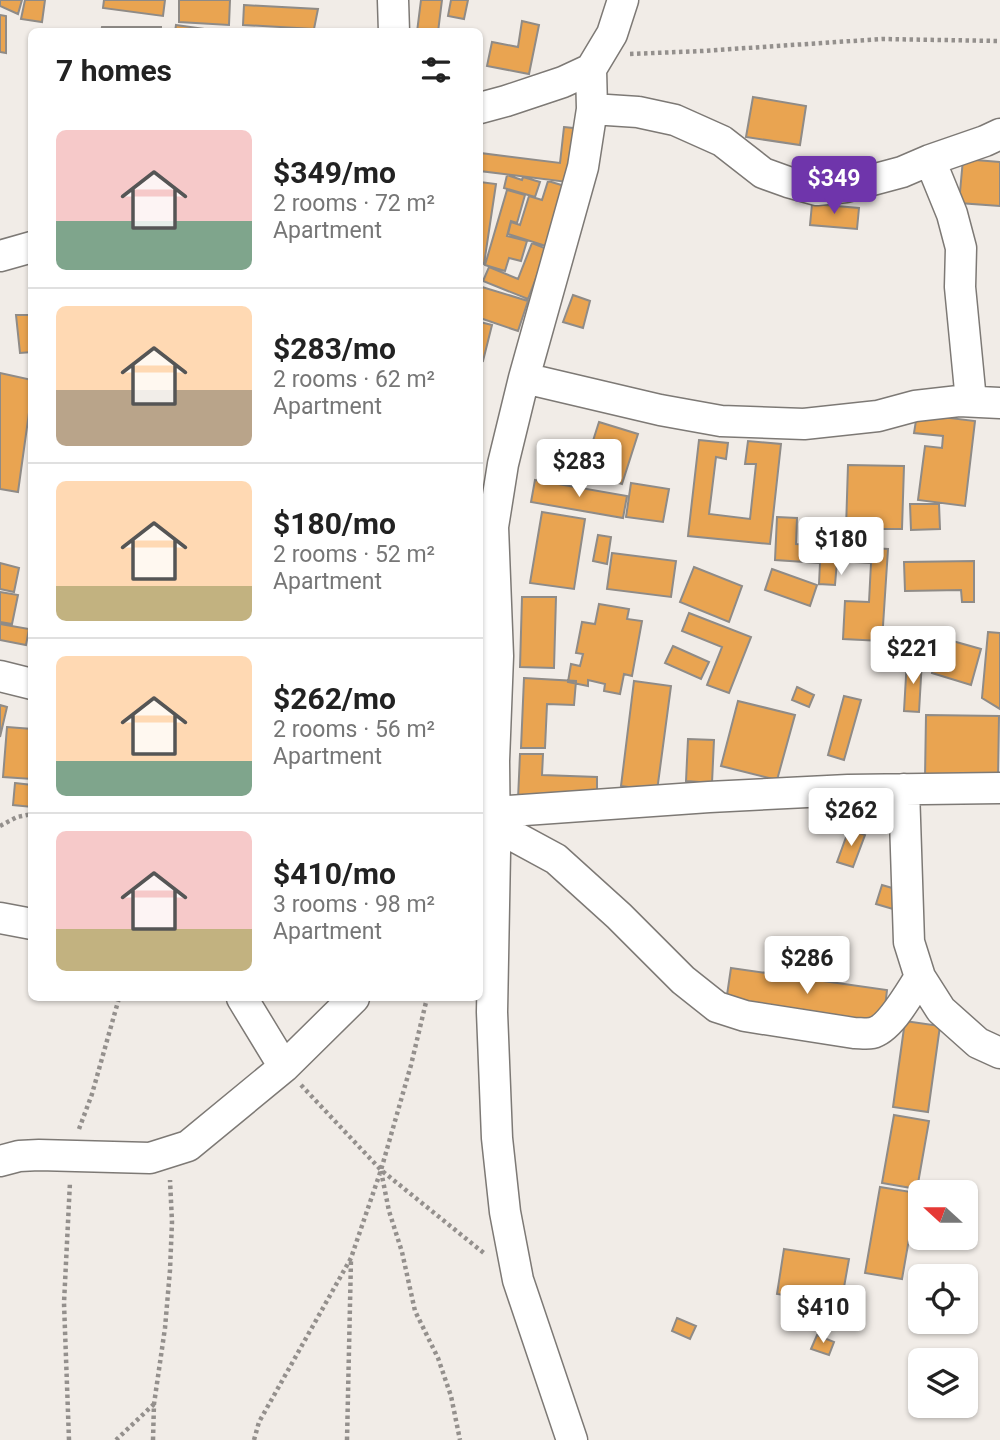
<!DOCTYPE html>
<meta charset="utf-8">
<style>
body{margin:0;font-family:Roboto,sans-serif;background:#f6f6f6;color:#222;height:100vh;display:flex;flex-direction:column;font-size:26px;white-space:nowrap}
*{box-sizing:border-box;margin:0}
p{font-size:23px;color:#767676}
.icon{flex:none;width:38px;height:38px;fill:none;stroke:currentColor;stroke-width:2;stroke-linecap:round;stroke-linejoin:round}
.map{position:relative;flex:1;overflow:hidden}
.drawer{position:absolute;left:28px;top:28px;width:455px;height:973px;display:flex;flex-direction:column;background:#fff;border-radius:10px;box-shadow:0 2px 5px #0004}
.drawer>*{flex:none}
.needle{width:46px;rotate:291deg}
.controls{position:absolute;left:908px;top:1180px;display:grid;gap:14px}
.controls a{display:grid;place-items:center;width:70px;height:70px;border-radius:10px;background:#fff;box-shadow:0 2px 5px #0004;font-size:35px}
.price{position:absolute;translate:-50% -60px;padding:0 16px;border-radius:7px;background:#fff;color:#222;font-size:23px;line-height:46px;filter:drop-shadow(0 2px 4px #0008)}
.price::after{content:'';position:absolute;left:50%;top:42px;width:21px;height:16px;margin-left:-10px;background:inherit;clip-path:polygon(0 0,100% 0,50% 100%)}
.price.current{background:#6f35ab;color:#fff}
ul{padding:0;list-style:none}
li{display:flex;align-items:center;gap:21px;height:175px;padding:0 28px}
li+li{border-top:2px solid #e0e0e0}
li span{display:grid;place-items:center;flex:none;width:196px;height:140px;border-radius:10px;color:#555}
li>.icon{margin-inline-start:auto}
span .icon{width:84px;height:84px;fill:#fffc;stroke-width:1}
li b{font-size:30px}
h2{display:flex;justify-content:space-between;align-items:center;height:84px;padding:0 28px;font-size:30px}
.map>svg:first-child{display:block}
</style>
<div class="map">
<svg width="1000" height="1440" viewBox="0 0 1000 1440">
<rect width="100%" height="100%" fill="#f1ece7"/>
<path fill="#e9a451" stroke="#8f8b87" stroke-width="2" d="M0,0H22L18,14L0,6Z
M25,0H45L42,22L21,19Z
M104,0H165L163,16L103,8Z
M179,0H230L229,25L179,22Z
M421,0H442L438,32H417Z
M451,0H468L464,19L448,16Z
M244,5L318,9L314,29L243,25Z
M0,15L6,16V53L0,52Z
M522,21L539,25L529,74L487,66L492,42L518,47Z
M176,25L226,32H175Z
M102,27H161V32H101Z
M753,97L806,106L800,145L746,137Z
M564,127L582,129L575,183L480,171V153L560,163Z
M963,159L1000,162V206L959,203Z
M507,175L522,180L523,177L540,182L535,197L504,188Z
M548,181L568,187L549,247L508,234L511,222L520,225L529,196L542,200Z
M480,182L496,184L484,264L480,263Z
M507,190L525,195L517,223L511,221L507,236L527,241L521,261L509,258L505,271L485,265Z
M812,204L859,208L857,229L810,225Z
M532,243L547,249L528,299L483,281L489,267L518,279Z
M482,287L528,301L518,331L480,318V295Z
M573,295L590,301L583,328L563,322Z
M16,315H32V352L20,353Z
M480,322L492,325L483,361L480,360Z
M0,373L32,380V391L18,492L0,489Z
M917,414L975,421L965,506L918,500L925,446L942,448L943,436L914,433Z
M599,422L638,434L622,484L583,472Z
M699,440L728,443L726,459L716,457L709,514L750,519L756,464H745L748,441L781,444L770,544L688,536Z
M848,465L904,466L902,529H846Z
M535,480L627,496L623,518L531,502Z
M631,483L669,489L663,522L626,517Z
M910,504H939L940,529L911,530Z
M542,512L585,519L574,589L530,583Z
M777,517L797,518L796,544L888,549L882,641L843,639L845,601L869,602L871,563L837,561L835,585L819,584L820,563L775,560Z
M598,535L611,537L607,564L593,561Z
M612,553L676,561L671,597L607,589Z
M974,561V602H962L961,590L905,591L904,562Z
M0,563L19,568L14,592L0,589Z
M694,567L742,586L729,622L680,602Z
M772,569L817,585L810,606L765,590Z
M0,592L18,595L12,624L0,622Z
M522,597H556L554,668L520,667Z
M599,604L629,609L627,619L642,621L632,676L624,674L620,694L604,691L605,684L588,680V686L568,682L571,664L580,666L583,654L576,653L582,622L595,624Z
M689,613L751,637L729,693L707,685L722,647L682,631Z
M0,624L29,629L26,645L0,640Z
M988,632L1000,633V709L982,698Z
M942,638L981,649L971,685L932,673Z
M673,646L709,662L701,679L665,663Z
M907,659L922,660L919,712L904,711Z
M524,678L576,681L574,705L547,704L545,748H521Z
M634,681L671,686L657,791L621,786Z
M797,687L814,695L809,707L792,700Z
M844,696L861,700L844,760L828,755Z
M738,701L795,715L777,780L721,766Z
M0,705L7,707L0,737Z
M926,715L999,716L998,779L925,778Z
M7,727L32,729V779L3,777Z
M688,739L714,740L712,783L686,781Z
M520,754H543L542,775L597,777V801L518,799Z
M15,783L32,785V807L13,805Z
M849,829L865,835L853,867L837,862Z
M882,885L899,890L893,909L876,904Z
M731,968L887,990L883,1024L726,1002Z
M905,1021L940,1026L928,1112L893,1107Z
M894,1115L929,1121L917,1189L882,1183Z
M880,1187L917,1193L902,1279L865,1273Z
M784,1249L849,1259L841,1304L777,1294Z
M677,1318L696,1326L690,1339L672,1331Z
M817,1335L834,1342L829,1355L811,1349Z"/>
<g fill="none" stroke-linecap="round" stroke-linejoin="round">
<defs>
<path id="minor" d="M393,0L394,32
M480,108L506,101L563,82L591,69L612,34L623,0
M592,109L638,112L675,120L722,141L763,173L788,182L817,190L846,187L902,172L930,160L985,141L1000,134
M930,160L952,214L961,248L960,287L971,401
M0,256L32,247
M524,378L660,410L721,421L804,424L878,416L915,406L959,401L1000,403
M0,676L32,684
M904,789L909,942L920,977L941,1010L978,1043L1000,1053
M495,812L709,797L848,790L1000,788
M495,826L556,859L619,916L683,980L717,1007L745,1016L854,1033C860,1033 867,1034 872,1033C890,1029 910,992 920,977
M0,918L32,924
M242,998L284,1067
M0,1161L19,1156L39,1155L150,1158L188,1146L284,1067L354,998
M572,1440L518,1280L505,1212L497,1138L492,1012L495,852L494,761L498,656L493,527L503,464L524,378L583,167L592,109L591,69"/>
</defs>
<use href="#minor" stroke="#7d7975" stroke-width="33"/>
<path stroke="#94908d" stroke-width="4.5" stroke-dasharray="3.5 3.5" stroke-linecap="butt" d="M630,54L702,51L882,39L1000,41
M0,826L17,817L32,814
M301,1085L381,1170L485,1254
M79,1129L92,1094L119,998
M381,1171L389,1211L402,1252L415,1311L438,1358L451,1396L460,1440
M69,1440L64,1303L70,1182
M116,1440L154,1404
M153,1440L154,1404L165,1328L170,1270L172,1222L170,1180
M254,1440L259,1422L351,1258L381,1170L411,1065L427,998
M347,1440L351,1259"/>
<use href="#minor" stroke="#fff" stroke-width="30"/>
</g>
</svg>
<div class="controls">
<a><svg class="needle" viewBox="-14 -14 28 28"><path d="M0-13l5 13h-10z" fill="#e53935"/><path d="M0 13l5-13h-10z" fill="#767676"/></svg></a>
<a><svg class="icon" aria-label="locate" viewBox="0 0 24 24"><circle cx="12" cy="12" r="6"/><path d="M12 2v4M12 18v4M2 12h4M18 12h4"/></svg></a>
<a><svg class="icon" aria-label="layers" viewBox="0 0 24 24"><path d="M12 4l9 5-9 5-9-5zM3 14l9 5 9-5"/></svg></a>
</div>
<b class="price current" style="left:834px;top:216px">$349</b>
<b class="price" style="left:579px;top:499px">$283</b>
<b class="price" style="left:841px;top:577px">$180</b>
<b class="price" style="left:913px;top:686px">$221</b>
<b class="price" style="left:851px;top:848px">$262</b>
<b class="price" style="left:807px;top:996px">$286</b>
<b class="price" style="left:823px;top:1345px">$410</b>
<section class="drawer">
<h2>7 homes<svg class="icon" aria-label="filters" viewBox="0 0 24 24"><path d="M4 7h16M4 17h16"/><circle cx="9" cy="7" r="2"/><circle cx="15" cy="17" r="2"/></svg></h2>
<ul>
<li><span style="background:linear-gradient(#f6c9c9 65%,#7fa58c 0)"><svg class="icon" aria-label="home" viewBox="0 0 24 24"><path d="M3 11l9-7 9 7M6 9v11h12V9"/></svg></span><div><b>$349/mo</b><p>2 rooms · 72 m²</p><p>Apartment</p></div></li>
<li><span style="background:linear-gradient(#ffd9b3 60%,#b9a48a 0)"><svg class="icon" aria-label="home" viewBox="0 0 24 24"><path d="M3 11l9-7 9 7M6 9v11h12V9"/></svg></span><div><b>$283/mo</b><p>2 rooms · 62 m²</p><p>Apartment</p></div></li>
<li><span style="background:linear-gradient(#ffd9b3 75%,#c2b280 0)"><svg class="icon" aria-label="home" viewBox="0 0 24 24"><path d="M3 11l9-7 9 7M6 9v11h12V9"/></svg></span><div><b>$180/mo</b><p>2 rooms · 52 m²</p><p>Apartment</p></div></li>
<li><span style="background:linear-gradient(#ffd9b3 75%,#7fa58c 0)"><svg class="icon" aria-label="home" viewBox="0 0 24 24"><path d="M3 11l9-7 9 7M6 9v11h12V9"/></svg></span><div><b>$262/mo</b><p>2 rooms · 56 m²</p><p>Apartment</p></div></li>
<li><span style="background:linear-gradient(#f6c9c9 70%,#c2b280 0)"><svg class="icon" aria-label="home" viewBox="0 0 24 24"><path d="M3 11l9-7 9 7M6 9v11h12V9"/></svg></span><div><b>$410/mo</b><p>3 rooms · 98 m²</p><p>Apartment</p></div></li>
</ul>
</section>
</div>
